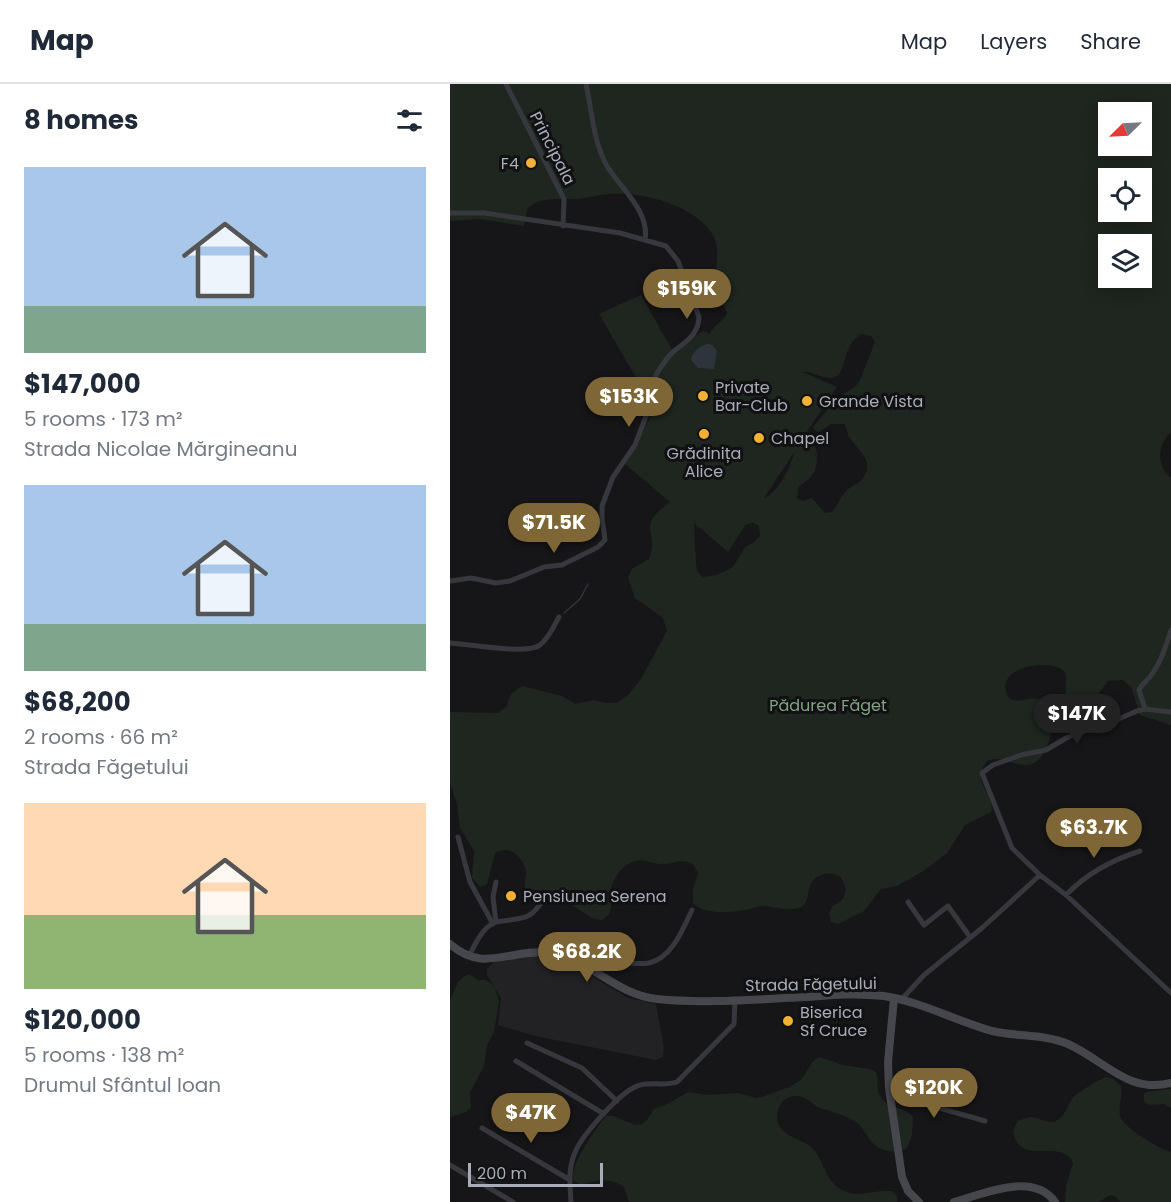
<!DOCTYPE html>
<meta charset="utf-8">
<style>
body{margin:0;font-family:Poppins,sans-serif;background:#f6f6f7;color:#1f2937;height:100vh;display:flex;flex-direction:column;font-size:22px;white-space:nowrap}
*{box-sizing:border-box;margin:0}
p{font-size:20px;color:#747a83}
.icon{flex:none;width:33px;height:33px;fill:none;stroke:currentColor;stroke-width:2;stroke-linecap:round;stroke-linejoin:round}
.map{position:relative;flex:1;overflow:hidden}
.sheet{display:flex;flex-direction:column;background:#fff;width:450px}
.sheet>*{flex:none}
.needle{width:39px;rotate:246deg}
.buttons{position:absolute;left:648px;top:18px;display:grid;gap:12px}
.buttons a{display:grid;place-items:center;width:54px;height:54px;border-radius:0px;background:#fff;box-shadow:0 3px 15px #0003;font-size:30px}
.scale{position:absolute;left:18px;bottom:15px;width:135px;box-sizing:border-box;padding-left:6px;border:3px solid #a8adb8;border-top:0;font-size:16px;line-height:21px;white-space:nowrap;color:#a8adb8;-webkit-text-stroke:4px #111113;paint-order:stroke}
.price{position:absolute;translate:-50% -51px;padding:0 14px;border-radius:21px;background:#7e6636;color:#fff;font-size:20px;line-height:39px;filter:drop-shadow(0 2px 3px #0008)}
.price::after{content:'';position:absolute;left:50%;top:36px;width:18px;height:14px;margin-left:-9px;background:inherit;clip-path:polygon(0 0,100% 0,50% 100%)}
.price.active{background:#222;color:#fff}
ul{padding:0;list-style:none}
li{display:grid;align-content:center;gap:12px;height:318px;padding:0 24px}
li span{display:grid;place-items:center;height:186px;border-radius:0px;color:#555}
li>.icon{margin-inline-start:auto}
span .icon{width:108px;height:108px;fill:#fffc;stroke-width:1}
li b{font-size:26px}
h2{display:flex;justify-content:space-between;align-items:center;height:72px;padding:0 24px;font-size:26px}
header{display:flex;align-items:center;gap:36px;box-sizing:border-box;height:84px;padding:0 30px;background:#fff;border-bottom:2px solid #e0e1e3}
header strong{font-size:28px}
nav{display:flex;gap:33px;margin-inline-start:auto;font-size:21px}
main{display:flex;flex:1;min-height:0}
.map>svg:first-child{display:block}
</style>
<header>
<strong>Map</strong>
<nav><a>Map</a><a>Layers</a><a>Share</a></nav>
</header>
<main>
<section class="sheet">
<h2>8 homes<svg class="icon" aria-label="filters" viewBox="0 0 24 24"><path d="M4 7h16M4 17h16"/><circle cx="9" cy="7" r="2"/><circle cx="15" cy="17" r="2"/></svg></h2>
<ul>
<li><span style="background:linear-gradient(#a9c7e8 75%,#7fa58c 0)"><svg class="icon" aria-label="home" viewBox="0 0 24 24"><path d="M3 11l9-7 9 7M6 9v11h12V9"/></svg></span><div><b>$147,000</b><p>5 rooms · 173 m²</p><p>Strada Nicolae Mărgineanu</p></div></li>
<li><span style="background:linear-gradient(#a9c7e8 75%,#7fa58c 0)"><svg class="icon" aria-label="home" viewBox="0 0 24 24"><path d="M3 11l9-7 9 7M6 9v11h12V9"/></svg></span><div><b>$68,200</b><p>2 rooms · 66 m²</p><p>Strada Făgetului</p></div></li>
<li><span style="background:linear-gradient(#ffd9b3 60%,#8fb573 0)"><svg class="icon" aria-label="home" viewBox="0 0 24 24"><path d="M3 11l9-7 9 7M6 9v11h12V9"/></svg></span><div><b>$120,000</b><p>5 rooms · 138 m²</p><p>Drumul Sfântul Ioan</p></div></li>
</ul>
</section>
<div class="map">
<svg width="721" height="1118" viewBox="0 0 721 1118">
<rect width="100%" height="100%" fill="#161618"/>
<path fill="#222225" d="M78,872L105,874L126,883L178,914L206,920L214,964L213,973L206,976L201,975L85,952L48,941L51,914L37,891V885L44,878Z"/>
<path fill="#1e261f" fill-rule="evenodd" d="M0,0H721V348C707,362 706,381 721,394V641L690,631L681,603L673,596L658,597L643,617L629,619L616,613C614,605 618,597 615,589C607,573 539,581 559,614C574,623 583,605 601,623C605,640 599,683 574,681C561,680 549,671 537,677C519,700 546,709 541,728L515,741L497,769L475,786L447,802L431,805L414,827L388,840L381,838L379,829L382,823L393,815L396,805L391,793C380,786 364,790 360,802C357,809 359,819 351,823C340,828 325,823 314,822C309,821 305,824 301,825C284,828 255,832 243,819V805L248,789L243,780C229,774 226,780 212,780C202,780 194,774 185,777C173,780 164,793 161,804C158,818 167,829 151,836L144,835L112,815L81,810C78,808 76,807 75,803C74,798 76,793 76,788C73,773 60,760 45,769L37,800L31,803L22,794L24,767L10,744L7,720L0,699V628L48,629L56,623L61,610L72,602L112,612L126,620L143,616L156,619H167L178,611L191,595L217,547L213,534L185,514L178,493L182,485L199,475C210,446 184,444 220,418L175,380L213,310L199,303L195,309L149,230L191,211L222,266L253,247L260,250C263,241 273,238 277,229C271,216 269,203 267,189C265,177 270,165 264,153C247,122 195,108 162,110C150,110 138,114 126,115C110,116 91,112 78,124L74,142L30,135L0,137ZM658,28H692V62H658ZM658,94H692V128H658ZM658,160H692V194H658ZM412,250L421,252L425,258L410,296L406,302L386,315L363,343L365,346L369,348L381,340H394C397,344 397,349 399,353C407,365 426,378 413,394C409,400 400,402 395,408C390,414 387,422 382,428L375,429L362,414L353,417L347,414L348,404C352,399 356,398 360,394C369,384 369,366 362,355L350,358L387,303L352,288C362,286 375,297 385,293C398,288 391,260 412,250ZM345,367C341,381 329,409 314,414ZM244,439L278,468L296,440L303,439L309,442L310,452L303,459L295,463L283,483L267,491L253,493L248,488L246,481Z
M19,890L28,896H35L41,899L45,904L49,917L44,948L37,961L34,982L20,1009L21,1023L16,1028L0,1033V916L8,898L13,893Z
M370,973L393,981L420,985L426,988C430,996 425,1004 430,1012C437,1025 455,1022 463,1033L462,1051L457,1064C447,1071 427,1067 420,1056C415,1050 413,1043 406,1038C395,1030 380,1028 368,1023C362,1020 358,1015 352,1013C346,1011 339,1012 334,1016C330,1020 327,1027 327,1033C328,1055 355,1053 366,1068C374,1081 377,1098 392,1106C409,1115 426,1105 442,1107L447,1112V1118H179L174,1103C159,1094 148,1095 132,1101L123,1097C120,1080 145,1046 156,1032H163L185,1041L192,1040L197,1036L204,1025L217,1020L238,1008L258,1011L289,1009L306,1014L312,1013L339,1003L351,996L364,976Z
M657,993L663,995L671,1002C673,1012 668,1022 670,1032C672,1043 710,1065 721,1068V1118H671L666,1113L660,1111L649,1118H615L616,1102L623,1079C612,1052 568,1085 563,1046L568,1037C572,1036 576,1033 581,1033C591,1034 600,1042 609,1035C616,1030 617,1022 622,1015C625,1010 651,994 657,993Z
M721,1005V1024L714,1020L700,1021L694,1017V1010L696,1008Z"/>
<path fill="#2c353c" d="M258,260L263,261L267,267L264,285L248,284L241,276C242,268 250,261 258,260Z"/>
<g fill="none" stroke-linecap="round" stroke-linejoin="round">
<path stroke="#2c353c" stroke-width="1.5" d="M114,529L130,515L138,500"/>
<path stroke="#37383d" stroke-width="5" d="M56,0L114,115L113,142
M136,0C142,27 143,57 157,82C171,105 200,127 195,156
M0,129H35L170,149L216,162L228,177L249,233C248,252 236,257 224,267C216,274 211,283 206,291L205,294L208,301L185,361L163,393L152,422V434L155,456L148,463L112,481L94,483L60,497L46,499L21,494L0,497
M0,559C18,560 78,571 90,561C99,554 104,542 109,533
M695,625L689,606C692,599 700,595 704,587C713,574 716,561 721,546
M721,628L695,625L687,627L666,636L618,653L596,666L571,671L543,681L532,689L562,764L590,791L616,811L721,909
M8,753L20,798L43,840
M616,811C636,790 662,776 690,767
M458,818L474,841L498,822L520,853
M46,838L43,813L46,798
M19,872C25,861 32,843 46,838C50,837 56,837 60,836C81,834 83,830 95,814
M135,883C141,877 148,877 157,877C170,878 186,881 199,879C222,874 233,845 242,826
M451,916L474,891L532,844L590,791
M77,959L132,984L167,1017
M66,977L154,1030
M440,1010L535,1037
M32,1044L120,1096
M0,1081L63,1118
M121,1118C120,1103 118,1086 124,1071C130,1053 171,1006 190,1001C202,998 215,1002 227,998L284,940L285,915"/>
<path stroke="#45474d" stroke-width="8" d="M0,860C33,890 61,864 99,869C138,873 164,910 207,915C256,920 308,915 357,913C383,911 408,909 434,912C472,918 506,937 542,947C567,953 595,950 618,960C654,976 678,1010 721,999
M444,914L438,978L439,1004L452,1093L458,1107L469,1118
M504,1118C533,1110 583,1087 605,1118"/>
</g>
<g fill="#f2b134" stroke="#111113" stroke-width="2">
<circle cx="81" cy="79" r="6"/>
<circle cx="253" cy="312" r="6"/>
<circle cx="357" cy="317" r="6"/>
<circle cx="254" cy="350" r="6"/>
<circle cx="309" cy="354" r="6"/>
<circle cx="61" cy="812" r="6"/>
<circle cx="338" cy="937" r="6"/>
</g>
<g text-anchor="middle" stroke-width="6" stroke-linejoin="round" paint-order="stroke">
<g font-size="16" fill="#a8adb8" stroke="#111113">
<text transform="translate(103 64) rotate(63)" y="6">Principala</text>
<text transform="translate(361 900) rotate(-1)" y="6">Strada Făgetului</text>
</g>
<g font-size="16" fill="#a8adb8" stroke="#111113" text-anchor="start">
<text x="69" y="85" text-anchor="end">F4</text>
<text x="265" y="309">Private<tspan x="265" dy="18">Bar-Club</tspan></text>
<text x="369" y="323">Grande Vista</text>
<text x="321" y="360">Chapel</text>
<text x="254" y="375" text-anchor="middle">Grădinița<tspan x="254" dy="18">Alice</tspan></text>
<text x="73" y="818">Pensiunea Serena</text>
<text x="350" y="934">Biserica<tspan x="350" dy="18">Sf Cruce</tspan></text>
</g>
<g font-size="16" fill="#7fa381" stroke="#111113">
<text x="378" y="627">Pădurea Făget</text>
</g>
</g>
</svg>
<div class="buttons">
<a><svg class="needle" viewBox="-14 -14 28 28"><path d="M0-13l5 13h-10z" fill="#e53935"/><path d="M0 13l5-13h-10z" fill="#747a83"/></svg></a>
<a><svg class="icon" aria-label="locate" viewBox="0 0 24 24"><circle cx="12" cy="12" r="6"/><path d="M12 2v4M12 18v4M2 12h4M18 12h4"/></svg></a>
<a><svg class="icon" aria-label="layers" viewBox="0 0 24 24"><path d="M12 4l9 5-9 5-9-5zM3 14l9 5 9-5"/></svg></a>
</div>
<div class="scale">200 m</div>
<b class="price" style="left:237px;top:236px">$159K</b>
<b class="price" style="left:179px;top:344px">$153K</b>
<b class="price" style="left:104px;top:470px">$71.5K</b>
<b class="price active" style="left:627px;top:661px">$147K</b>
<b class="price" style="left:644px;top:775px">$63.7K</b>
<b class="price" style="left:137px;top:899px">$68.2K</b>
<b class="price" style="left:484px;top:1035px">$120K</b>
<b class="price" style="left:81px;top:1060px">$47K</b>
</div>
</main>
